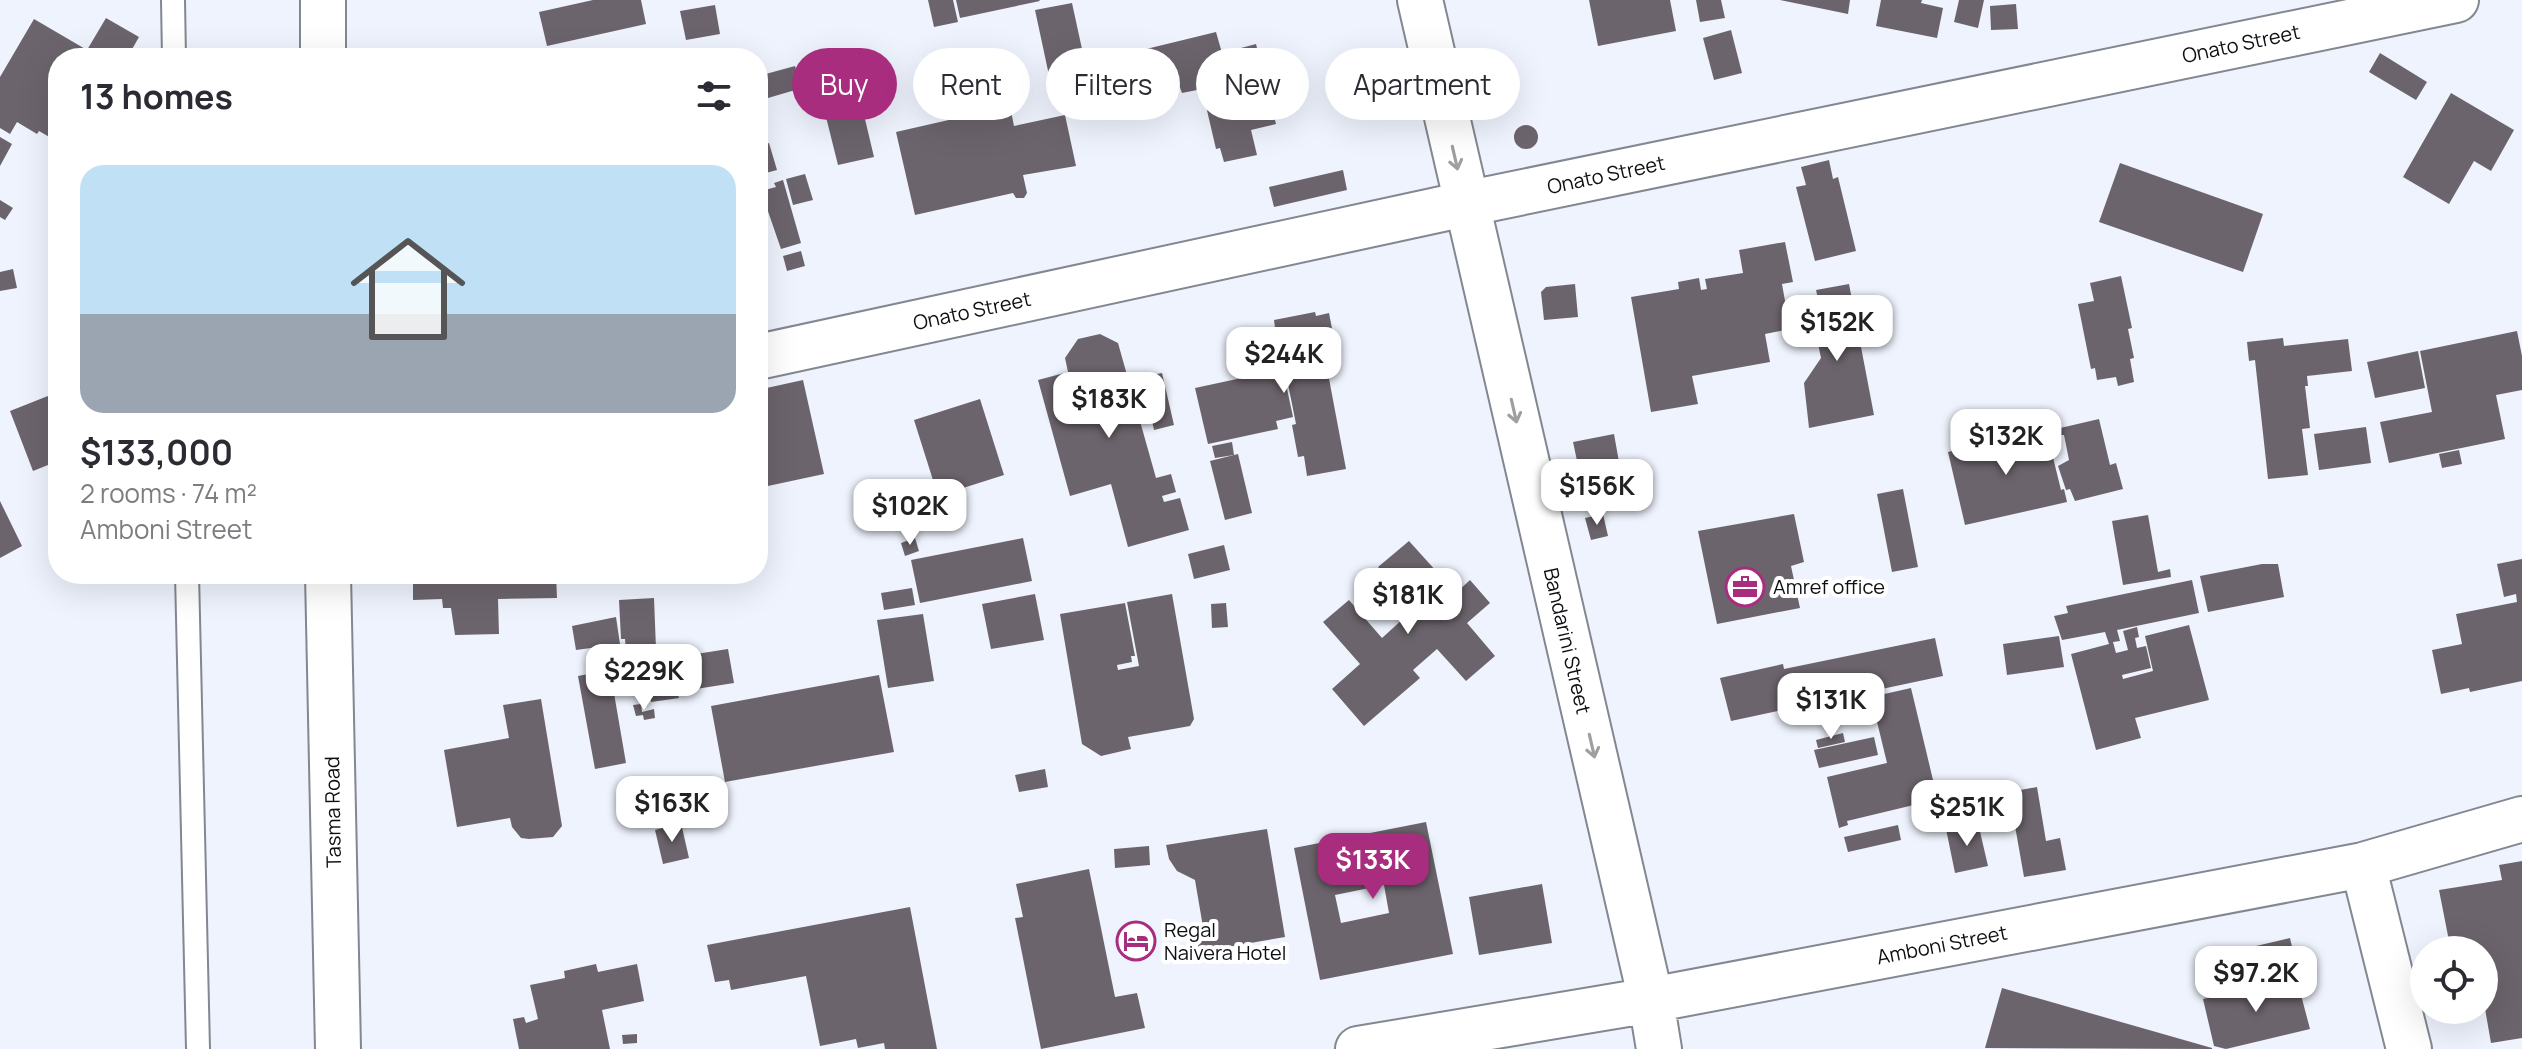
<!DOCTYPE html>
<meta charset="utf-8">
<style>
body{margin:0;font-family:Manrope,sans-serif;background:#f2f2f3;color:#2b2b33;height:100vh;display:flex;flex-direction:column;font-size:30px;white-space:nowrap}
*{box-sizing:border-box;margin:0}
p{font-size:26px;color:#7c7c81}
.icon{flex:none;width:44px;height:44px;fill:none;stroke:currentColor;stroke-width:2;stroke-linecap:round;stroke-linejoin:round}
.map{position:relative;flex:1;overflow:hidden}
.panel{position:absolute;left:48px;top:48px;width:720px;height:536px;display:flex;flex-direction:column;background:#fff;border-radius:32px;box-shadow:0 8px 32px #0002}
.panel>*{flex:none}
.hud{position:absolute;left:792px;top:48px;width:760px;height:72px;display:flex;gap:16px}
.fabs{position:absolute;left:2410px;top:936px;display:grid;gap:16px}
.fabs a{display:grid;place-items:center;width:88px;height:88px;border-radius:50%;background:#fff;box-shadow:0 8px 32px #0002;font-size:40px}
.price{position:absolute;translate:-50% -68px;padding:0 18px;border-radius:16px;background:#fff;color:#222;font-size:26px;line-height:52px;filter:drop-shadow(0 2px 4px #0008)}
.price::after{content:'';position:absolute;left:50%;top:48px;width:24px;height:18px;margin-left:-12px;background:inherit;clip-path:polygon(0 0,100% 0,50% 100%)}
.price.selected{background:#a92d7e;color:#fff}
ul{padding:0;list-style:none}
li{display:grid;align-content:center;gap:16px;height:424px;padding:0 32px}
li span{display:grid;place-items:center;height:248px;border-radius:24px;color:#555}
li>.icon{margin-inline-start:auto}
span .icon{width:144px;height:144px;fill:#fffc;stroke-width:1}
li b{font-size:34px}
h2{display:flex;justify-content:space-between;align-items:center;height:96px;padding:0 32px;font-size:34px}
.pill{padding:0 28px;border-radius:36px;background:#fff;box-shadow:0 8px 32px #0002;font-size:28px;line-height:72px}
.pill.selected{background:#a92d7e;color:#fff}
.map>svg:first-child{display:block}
</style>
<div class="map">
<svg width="2522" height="1049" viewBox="0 0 2522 1049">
<rect width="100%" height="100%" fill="#eef3fd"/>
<path fill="#6c646c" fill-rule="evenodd" d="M593,0H641L646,24L547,46L539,12Z
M928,0H953L958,22L934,27Z
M956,0H1039L1040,1L960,18Z
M1589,0H1670L1676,31L1598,46Z
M1696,0H1721L1725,18L1700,22Z
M1780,0H1850L1848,14Z
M1881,0H1922L1921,3L1943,8L1937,38L1876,26Z
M1959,0H1984L1978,28L1954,22Z
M1072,3L1087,72L1050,80L1035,10Z
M2016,4L2018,29L1991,30L1990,6Z
M715,5L720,34L686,40L680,11Z
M106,18L139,37L127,58H58V142L39,131L37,134L17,122L10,134L0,128V77L34,19L87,50Z
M1731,30L1742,73L1714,80L1703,38Z
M1216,32L1222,53L1256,44L1276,124L1251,130L1257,155L1224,162L1220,148L1216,149L1202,89L1182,93L1179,85L1174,86L1171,73L1150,78L1149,71L1144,72L1138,51Z
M2380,53L2427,82L2416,100L2369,72Z
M850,56L874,157L838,165L813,65Z
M1117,62L1119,71L1107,73L1106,64Z
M795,66L802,88L758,101V76Z
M2451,93L2514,130L2491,171L2474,161L2449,204L2403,177Z
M1010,106L1014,126L1065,115L1076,166L1023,175L1027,193L1024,198H1016L1013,193L915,215L896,132Z
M758,115L767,141L758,143Z
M1514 137a12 12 0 1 1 24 0a12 12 0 1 1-24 0Z
M0,137L12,144L0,166Z
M769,143L777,170L762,174L758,161V146Z
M1829,160L1833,179L1838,177L1856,251L1815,261L1796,187L1806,185L1801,167Z
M2120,163L2263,214L2243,272L2099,222Z
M1343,170L1347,190L1274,207L1269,187Z
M805,174L813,200L793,205L786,179Z
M783,180L801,243L781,249L761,191L776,187L774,183Z
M0,200L13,208L5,220L0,217Z
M1785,242L1793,282L1782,284L1790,329L1765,334L1770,362L1692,376L1698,404L1651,412L1631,297L1679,289L1678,282L1699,278L1701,290L1707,289L1705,279L1743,273L1739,250Z
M801,251L805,266L787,271L783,256Z
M13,269L17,288L0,291V272Z
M2121,276L2132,328L2128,329L2134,358L2130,359L2134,382L2118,386L2116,377L2097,380L2095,368L2091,369L2078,304L2094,301L2090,283Z
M1575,284L1578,317L1544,320L1541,292L1546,287Z
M1849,284L1874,415L1809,428L1804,383L1821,358L1810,305L1819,303L1816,290Z
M1315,312L1316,316L1329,313L1339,365L1327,368L1346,469L1307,476L1304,456L1298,457L1292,425L1296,424L1285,369L1283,370L1293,417L1276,421L1278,429L1208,444L1195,388L1265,373L1262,362L1279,358L1274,320Z
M2517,331L2522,356V390L2496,395L2505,439L2389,463L2380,422L2432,412L2420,351Z
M1100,334L1118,343L1156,478L1171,474L1176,492L1162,496L1164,502L1180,498L1189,530L1128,547L1111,484L1070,496L1038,380L1068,372L1065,358L1078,339Z
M2283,338L2284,346L2348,339L2352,371L2307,376L2308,386H2305L2310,428L2302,429L2308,475L2268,479L2255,360L2249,361L2247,342Z
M2418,351L2425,388L2375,398L2367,362Z
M1162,373L1174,425L1154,430L1142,377Z
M803,380L824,474L758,488V390Z
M58,392V461L33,471L10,411Z
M980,399L1004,475L938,496L914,420Z
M2099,419L2110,465L2116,463L2123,489L2075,501L2070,489L2066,490L2058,466L2069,460L2064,435H2057L2056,429Z
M2366,427L2371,463L2319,470L2314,434Z
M2046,429L2061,490L2064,489L2067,502L1965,525L1948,452Z
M1614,434L1619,462L1579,470L1573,442Z
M1232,442L1234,455L1215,458L1212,446Z
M2459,450L2462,464L2442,468L2439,454Z
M1238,454L1252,513L1225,520L1210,461Z
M1903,489L1918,567L1892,572L1877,494Z
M0,501L22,546L0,558Z
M1603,514L1608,536L1591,540L1585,518Z
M1794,514L1804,562L1791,566L1800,608L1717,624L1698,531Z
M2148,515L2158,572L2170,569L2171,577L2123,585L2112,521Z
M915,538L919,551L905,556L901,543Z
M1023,538L1032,581L920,603L911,560Z
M1409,541L1456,593L1470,580L1490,603L1467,623L1495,656L1466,681L1437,649L1413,670L1420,678L1364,726L1332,689L1360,664L1323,622L1349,600L1382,638L1415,608L1378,567Z
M1224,545L1230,570L1194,579L1188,554Z
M2522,559V681L2470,692L2469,688L2441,694L2432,650L2462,644L2456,614L2517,602L2516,594L2504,597L2497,564Z
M2262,564H2278L2284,597L2208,612L2200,576Z
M413,574H556L557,598L498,599L499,634L455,635L451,608H443L442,599L413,600Z
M2192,580L2199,613L2117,630L2120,641L2113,642L2116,653L2128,650L2123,631L2137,627L2139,637L2135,638L2137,648L2146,646L2151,668L2122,675L2123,679L2153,671L2145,636L2189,625L2209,700L2135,718L2141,738L2096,750L2071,654L2109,644L2105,632L2062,640L2054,616L2068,613L2066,606Z
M912,588L915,605L884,610L881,593Z
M1035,594L1044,640L991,649L982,604Z
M1172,594L1194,719L1190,726L1128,737L1131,749L1101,756L1082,744L1060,614L1125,603L1135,656H1131L1132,662L1117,665L1118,670L1139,666L1127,602Z
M654,598L656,649L626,650L625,639H621L619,600Z
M1226,603L1228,627L1212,628L1211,604Z
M923,614L934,681L888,688L877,620Z
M616,617L620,644L576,650L572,626Z
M2059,636L2064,667L2007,675L2003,644Z
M1935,638L1943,676L1731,721L1720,678L1783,664L1784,669Z
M728,649L734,683L677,692L679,698L651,702L645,662Z
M610,670L626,763L595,769L578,676Z
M879,675L894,752L725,782L711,706Z
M1911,688L1939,805L1924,809L1922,803L1847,821L1848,825L1839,828L1827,777L1887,763L1871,697Z
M541,699L562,826L553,837L529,839L521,838L512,827L510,818L457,827L444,750L509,738L503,705Z
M641,704L642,712L654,709L655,718L644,720L643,715L636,716L633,705Z
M1843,733L1845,742L1818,748L1816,740Z
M1874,737L1878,755L1819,768L1814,750Z
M1045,769L1048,787L1019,792L1015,775Z
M2037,787L2046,841L2060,838L2066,870L2024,877L2009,792Z
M1426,822L1453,954L1320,980L1294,848ZM1384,885L1389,913L1341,923L1335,895Z
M681,823L689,858L663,864L655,830Z
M1978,823L1988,866L1955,873L1946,829Z
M1898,825L1901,840L1848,852L1844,837Z
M1267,829L1285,937L1199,952L1196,928L1203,927L1195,880L1177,871L1169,859L1166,845Z
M1149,846L1150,865L1115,868L1114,849Z
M2522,861V1038L2491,1043L2484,1003V950H2474L2473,942L2450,946L2439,890L2502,880L2499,865Z
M1089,869L1115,997L1137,993L1145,1028L1041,1049L1015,918L1023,917L1016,884Z
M1542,884L1552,943L1479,955L1469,897Z
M910,907L937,1049H885L884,1043L858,1048L856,1039L820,1046L806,976L731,990L729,980L715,982L707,945Z
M2290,938L2295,960L2207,982L2201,959Z
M596,964L598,972L637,964L644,1001L602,1010L610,1049H519L513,1019L524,1017L526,1023L538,1019L530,985L565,978L564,971Z
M2296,976L2310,1029L2226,1049L2214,1046L2203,999Z
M2002,988L2212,1048V1049L1985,1048Z
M637,1034V1043L623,1044L622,1035Z"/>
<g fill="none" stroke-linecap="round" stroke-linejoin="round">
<defs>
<path id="lane" d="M173,0L174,58
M187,574L198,1049"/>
<path id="street" d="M323,0V58
M1420,0L1651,1000L1659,1049
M758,357L1465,204L2456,0
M328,574L338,1049
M2363,865L2409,1049
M1358,1049L1651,1000L2363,865L2522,819"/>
</defs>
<use href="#lane" stroke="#828790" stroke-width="26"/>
<use href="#street" stroke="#828790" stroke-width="48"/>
<use href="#lane" stroke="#fff" stroke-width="22"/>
<use href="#street" stroke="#fff" stroke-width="44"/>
</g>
<defs><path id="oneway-shaft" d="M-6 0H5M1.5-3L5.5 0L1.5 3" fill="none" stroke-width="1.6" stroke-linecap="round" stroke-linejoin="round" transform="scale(2)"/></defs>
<g stroke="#9e9fa0">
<use href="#oneway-shaft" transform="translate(1455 158) rotate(77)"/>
<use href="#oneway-shaft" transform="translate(1514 411) rotate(77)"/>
<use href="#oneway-shaft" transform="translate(1592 746) rotate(77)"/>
</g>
<defs>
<symbol id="office-ring" viewBox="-11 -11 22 22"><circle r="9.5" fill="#fff" stroke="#a92d7e" stroke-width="1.5"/><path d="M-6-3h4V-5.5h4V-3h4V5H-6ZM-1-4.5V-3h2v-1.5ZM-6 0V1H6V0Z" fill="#a92d7e"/></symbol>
<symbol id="hotel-ring" viewBox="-11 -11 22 22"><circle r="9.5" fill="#fff" stroke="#a92d7e" stroke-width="1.5"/><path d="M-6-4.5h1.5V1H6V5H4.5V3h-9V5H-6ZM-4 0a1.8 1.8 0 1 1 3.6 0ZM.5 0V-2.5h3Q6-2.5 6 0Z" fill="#a92d7e"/></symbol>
</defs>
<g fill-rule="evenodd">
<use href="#office-ring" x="1723" y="565" width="44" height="44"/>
<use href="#hotel-ring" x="1114" y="919" width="44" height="44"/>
</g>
<g text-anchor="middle" stroke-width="8" stroke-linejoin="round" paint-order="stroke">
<g font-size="20" fill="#0d0f12" stroke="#fff">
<text transform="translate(2241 44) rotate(-12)" y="7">Onato Street</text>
<text transform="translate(1606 175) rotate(-12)" y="7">Onato Street</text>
<text transform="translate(972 311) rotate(-12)" y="7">Onato Street</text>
<text transform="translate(1567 641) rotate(77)" y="7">Bandarini Street</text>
<text transform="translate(333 812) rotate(-91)" y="7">Tasma Road</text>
<text transform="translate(1942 945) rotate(-11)" y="7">Amboni Street</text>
</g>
<g font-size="20" fill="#0d0f12" stroke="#fff" text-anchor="start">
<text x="1773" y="594">Amref office</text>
<text x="1164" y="937">Regal<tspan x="1164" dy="23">Naivera Hotel</tspan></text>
</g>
</g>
</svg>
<div class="fabs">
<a><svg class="icon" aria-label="locate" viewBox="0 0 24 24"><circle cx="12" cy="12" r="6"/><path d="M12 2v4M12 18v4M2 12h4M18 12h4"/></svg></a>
</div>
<b class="price" style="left:1837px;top:363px">$152K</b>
<b class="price" style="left:1284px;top:395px">$244K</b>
<b class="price" style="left:1109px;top:440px">$183K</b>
<b class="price" style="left:2006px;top:477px">$132K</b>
<b class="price" style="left:1597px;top:527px">$156K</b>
<b class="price" style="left:910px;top:547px">$102K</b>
<b class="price" style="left:1408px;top:636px">$181K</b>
<b class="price" style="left:644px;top:712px">$229K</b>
<b class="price" style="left:1831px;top:741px">$131K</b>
<b class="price" style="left:672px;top:844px">$163K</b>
<b class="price" style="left:1967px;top:848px">$251K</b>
<b class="price selected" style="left:1373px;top:901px">$133K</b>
<b class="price" style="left:2256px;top:1014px">$97.2K</b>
<div class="hud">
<a class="pill selected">Buy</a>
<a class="pill">Rent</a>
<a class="pill">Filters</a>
<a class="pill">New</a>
<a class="pill">Apartment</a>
</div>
<section class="panel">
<h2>13 homes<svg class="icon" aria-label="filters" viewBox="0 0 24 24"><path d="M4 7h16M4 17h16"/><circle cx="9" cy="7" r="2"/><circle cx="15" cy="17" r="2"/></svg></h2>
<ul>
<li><span style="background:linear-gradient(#bfe0f5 60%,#9aa5b1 0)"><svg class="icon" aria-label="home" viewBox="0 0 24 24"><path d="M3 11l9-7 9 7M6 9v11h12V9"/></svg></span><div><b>$133,000</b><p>2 rooms · 74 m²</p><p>Amboni Street</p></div></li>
</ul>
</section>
</div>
